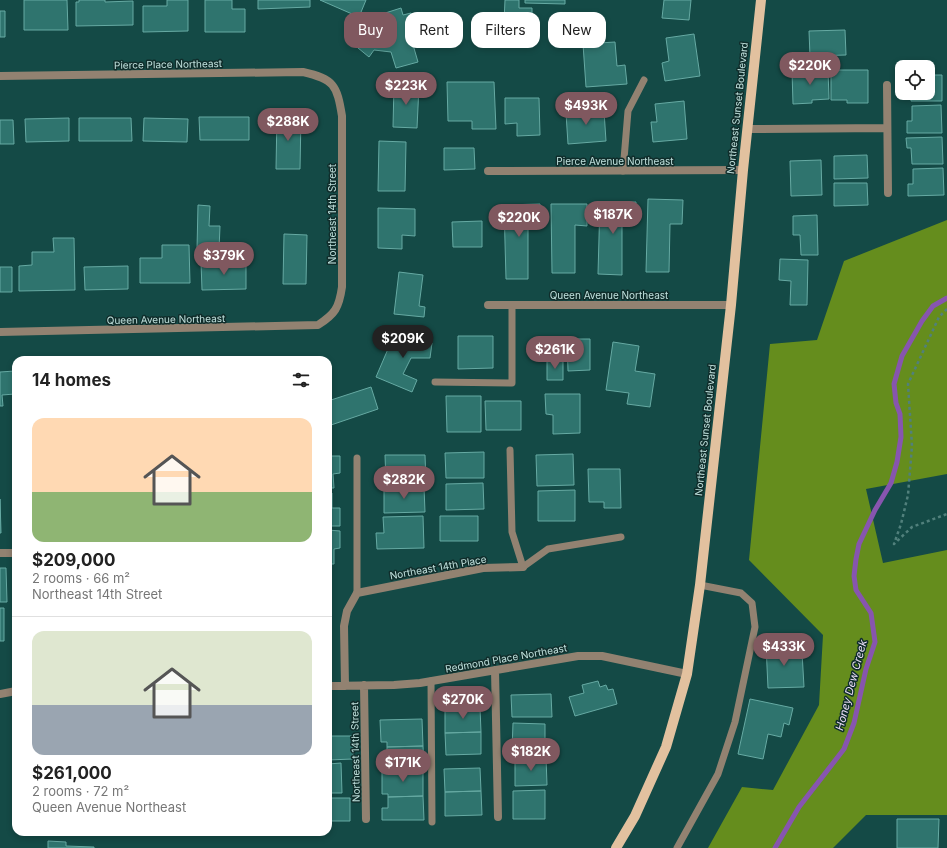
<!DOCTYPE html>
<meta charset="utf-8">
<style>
body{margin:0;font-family:Inter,sans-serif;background:#f6f6f6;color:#222;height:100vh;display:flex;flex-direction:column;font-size:15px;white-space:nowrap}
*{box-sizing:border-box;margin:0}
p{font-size:13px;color:#767676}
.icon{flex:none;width:22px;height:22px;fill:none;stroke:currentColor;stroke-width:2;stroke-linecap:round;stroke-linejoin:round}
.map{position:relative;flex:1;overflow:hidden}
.sheet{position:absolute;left:12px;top:356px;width:320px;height:480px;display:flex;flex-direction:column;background:#fff;border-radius:12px;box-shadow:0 2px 6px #0003}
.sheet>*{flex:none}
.hud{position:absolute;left:344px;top:12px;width:380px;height:36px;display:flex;gap:8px}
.controls{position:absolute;left:895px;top:60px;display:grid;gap:8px}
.controls a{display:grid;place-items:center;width:40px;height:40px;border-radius:8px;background:#fff;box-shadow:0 2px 6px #0003;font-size:20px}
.price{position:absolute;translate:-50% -34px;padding:0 9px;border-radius:14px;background:#80585f;color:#fff;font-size:13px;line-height:26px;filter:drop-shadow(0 1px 2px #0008)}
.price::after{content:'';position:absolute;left:50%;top:24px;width:12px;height:9px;margin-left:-6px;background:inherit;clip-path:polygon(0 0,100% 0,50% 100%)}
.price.on{background:#222;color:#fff}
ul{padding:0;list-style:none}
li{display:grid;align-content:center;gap:8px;height:212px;padding:0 20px}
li+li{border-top:1px solid #e0e0e0}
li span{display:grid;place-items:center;height:124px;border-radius:12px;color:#555}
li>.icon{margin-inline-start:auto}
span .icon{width:72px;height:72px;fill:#fffc;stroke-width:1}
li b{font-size:17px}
h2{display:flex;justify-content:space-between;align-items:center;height:48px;padding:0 20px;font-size:17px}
.chip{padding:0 14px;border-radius:12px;background:#fff;box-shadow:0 2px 6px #0003;font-size:14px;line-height:36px}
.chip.on{background:#80585f;color:#fff}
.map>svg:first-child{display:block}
</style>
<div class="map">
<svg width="947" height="848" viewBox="0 0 947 848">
<rect width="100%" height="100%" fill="#144a46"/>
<path fill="#658d1d" d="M947,220V474L866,489L883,563L947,550V815H866L833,848H708L742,787L773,790L819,705L823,635L749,560L770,344L817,340L844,261Z"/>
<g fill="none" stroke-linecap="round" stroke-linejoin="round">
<path stroke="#8755af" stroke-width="5" d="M775,848L799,807L844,749L854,723L866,669L875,642L871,613L856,590L854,576L856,559L859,544L875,510L891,483L897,462L901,437L900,414L896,403L894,384L902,356L922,321L933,306L947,298"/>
</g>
<path fill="#2f746e" stroke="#66aaa3" d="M24,0H67L68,30H24Z
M79,0H105V2L133,1V25L76,26V2H79Z
M167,0H188V31L143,32V6H167Z
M205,0H232V9H245V32H205Z
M258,0H310V7L258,9Z
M320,0H366L359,17Z
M505,0H519V8H532V22H504Z
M525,0H565V4L525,3Z
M664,0H691L689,20L662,18Z
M401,8L403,15L411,13L416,29L409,31L418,62L396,68L391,52L374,50L369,57L352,43L367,24L384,38L386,36L379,15Z
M0,11H5V37H0Z
M845,30L846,55L810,56L809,31Z
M694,34L700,76L665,81L662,63L669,61L666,38Z
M615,42L617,66L625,65L627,84L586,87L583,44Z
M828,70L829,99L812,100V103L793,104L792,71Z
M831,70H868V103H847V100H831Z
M928,75H942V101H911V93H928Z
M447,82H494L496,129H472V121H448Z
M394,85L419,86L417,128L393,127Z
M505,98H539L540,135L517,136V123L505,124Z
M684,101L687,139L653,142L651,122H657L655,104Z
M941,105L942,133H907V121H912V106Z
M584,106L585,112L604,111L606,141L568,144L566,113L575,112L574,107Z
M277,115L301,116L300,169H276Z
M199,117H249V140H200Z
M69,118V141L26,142L25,119Z
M79,118H131L132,141H79Z
M144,118L188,119L187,142L143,141Z
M0,120H13L14,144H0Z
M942,137L943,164H912L911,148H907L906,138Z
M379,141L406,142L405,191H378Z
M444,148H474L475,169L444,170Z
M867,155L868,178L834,179V156Z
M821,160L822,195L791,196L790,161Z
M943,168L944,195L908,196V184H913V169Z
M834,183H867L868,205L834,206Z
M648,199L683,200L682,224H670L669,272H646Z
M600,202H636L635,225H622V275L598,274Z
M540,204L541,227H528V279H506L504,205Z
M551,204H587V226L575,225V273H552Z
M198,205L210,206L209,226H220L219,250L197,249Z
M378,208L415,209V236L402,235V249L378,248Z
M817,215L818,255H801L800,235H793V216Z
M482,221V247H453L452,222Z
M284,234L307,235L306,284H283Z
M53,238H74L75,290L19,291V266L32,265V252H54Z
M162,245H189L190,283H140V258H162Z
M780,259L808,260L807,305H790L791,281L779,280Z
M201,262H246V289L202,290Z
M128,266V289L85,290L84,267Z
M0,267H12V292H0Z
M399,272L423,275L419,306L425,307L424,317L394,314Z
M397,328L432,343L430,358H411L403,374L417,380L412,392L376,377Z
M458,336H493V368L458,369Z
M567,339H590V370L568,371Z
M613,342L639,346L635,371L655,374L650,407L627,404L629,393L606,390Z
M547,359H563V380H547Z
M15,371V394L2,395L3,406H0V372Z
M371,387L378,409L331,425L328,418V401Z
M545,394H580V433L553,434V415L546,414Z
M446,396H481V432H447Z
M485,401H521V430H486Z
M484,452V478H446L445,453Z
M573,454L574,485L537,486L536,455Z
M385,455H425L426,482H386Z
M328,456H340V473L333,474L334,488H328Z
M588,469H620L621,508H604V502H589Z
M483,483L484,509L446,510V484Z
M384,487H424L425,512L384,513Z
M575,490V521H538V491Z
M328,493H332V508H340V526H328Z
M0,499L1,533H0Z
M423,516L424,548L377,549L376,533H384L383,517Z
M440,516H478V541H440Z
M328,530L340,531V548L334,549V564H328Z
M0,568H6L7,602H0Z
M0,608H4V641H0Z
M789,644V652H802L804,687L768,688L766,645Z
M598,681L600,687L606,685L608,690L613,689L617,704L575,716L569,697L584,693L582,685Z
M551,694L552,717H512L511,695Z
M750,699L793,708L789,725L784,723L781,737L768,734L763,759L738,754Z
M445,708H480L481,732L445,733Z
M422,719L423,746L387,747V742H381L380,720Z
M513,723L545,724V751H512Z
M481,732V754L446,755L445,733Z
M328,736H353V759L328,760Z
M423,746L424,767L382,768V755H387V747Z
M546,757L547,785L515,786V758Z
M341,763L342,793H328V764Z
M480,768L481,791L445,792L444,769Z
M423,770V796L388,797V794H382V771Z
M545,790V819H513V791Z
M481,791L482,815L445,816V792Z
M423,796L424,820H382V808H388V797Z
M328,798H350V821H328Z
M897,819H939L938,848H897Z
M48,841L66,842V846L94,847V848H48Z"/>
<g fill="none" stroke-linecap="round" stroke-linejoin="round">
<path stroke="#51807c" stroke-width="2.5" stroke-dasharray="3 3" stroke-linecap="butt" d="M947,309L939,317L908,384L912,446L908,495L901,524L894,544L912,527L947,514"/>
<path stroke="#928271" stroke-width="7" d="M623,171L628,111L644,80
M435,382L512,383V305
M510,450L512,532L523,567L548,549L621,537
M357,458V593
M431,681L432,822
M677,848L718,774L735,722L755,627L752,603L741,593L700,585"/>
<path stroke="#928271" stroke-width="8" d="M0,76L303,72C334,79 337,85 342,116V287C339,308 335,314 318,325L0,332
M887,85L888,193
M747,129L887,128
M488,171L743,170
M488,305H731
M0,553H16
M495,670L498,817
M364,685L366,819
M328,686L394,685L420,683L578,656H602L687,674
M345,686L344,626L347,611L357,593L483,568L523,567
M0,694L16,691"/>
<path stroke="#e2c19f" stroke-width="10" d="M616,848L635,816L666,747L687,674L700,585L731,305L743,170L761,0"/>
</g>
<g text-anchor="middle" stroke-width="3" stroke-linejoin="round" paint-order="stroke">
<g font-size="10" fill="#c0e1dd" stroke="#102d2b">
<text transform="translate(168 64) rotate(-1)" y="4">Pierce Place Northeast</text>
<text transform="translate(737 108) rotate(-84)" y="4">Northeast Sunset Boulevard</text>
<text x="615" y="165">Pierce Avenue Northeast</text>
<text transform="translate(332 214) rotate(-90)" y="4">Northeast 14th Street</text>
<text x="609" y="299">Queen Avenue Northeast</text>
<text transform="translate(166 319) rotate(-1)" y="4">Queen Avenue Northeast</text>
<text transform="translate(705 430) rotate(-84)" y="4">Northeast Sunset Boulevard</text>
<text transform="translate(438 567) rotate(-10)" y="4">Northeast 14th Place</text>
<text transform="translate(506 658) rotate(-10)" y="4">Redmond Place Northeast</text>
<text transform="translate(355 752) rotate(-91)" y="4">Northeast 14th Street</text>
</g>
<g font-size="11" font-style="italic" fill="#eadef6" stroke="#102d2b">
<text transform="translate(851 685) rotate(-75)" y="4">Honey Dew Creek</text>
</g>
</g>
</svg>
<div class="controls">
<a><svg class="icon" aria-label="locate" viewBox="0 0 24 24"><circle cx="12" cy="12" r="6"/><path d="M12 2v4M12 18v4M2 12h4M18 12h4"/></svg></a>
</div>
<b class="price" style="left:810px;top:86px">$220K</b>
<b class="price" style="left:406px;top:106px">$223K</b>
<b class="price" style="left:586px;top:126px">$493K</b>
<b class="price" style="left:288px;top:142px">$288K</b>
<b class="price" style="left:613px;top:235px">$187K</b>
<b class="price" style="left:519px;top:238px">$220K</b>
<b class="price" style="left:224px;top:276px">$379K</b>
<b class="price on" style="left:403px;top:359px">$209K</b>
<b class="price" style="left:555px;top:370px">$261K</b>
<b class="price" style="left:404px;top:500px">$282K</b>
<b class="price" style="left:784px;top:667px">$433K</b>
<b class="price" style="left:463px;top:720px">$270K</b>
<b class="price" style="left:531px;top:772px">$182K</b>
<b class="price" style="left:403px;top:783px">$171K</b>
<div class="hud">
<a class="chip on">Buy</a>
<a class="chip">Rent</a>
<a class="chip">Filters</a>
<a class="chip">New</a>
</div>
<section class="sheet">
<h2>14 homes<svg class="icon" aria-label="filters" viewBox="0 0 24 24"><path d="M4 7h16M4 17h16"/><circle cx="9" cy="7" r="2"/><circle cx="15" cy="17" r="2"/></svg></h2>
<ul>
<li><span style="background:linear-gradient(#ffd9b3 60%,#8fb573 0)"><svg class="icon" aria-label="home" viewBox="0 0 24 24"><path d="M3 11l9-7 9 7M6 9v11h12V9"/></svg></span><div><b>$209,000</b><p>2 rooms · 66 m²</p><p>Northeast 14th Street</p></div></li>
<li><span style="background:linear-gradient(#dfe7d0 60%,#9aa5b1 0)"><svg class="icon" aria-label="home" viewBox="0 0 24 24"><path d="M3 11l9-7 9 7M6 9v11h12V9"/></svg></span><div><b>$261,000</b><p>2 rooms · 72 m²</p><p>Queen Avenue Northeast</p></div></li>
</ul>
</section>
</div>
